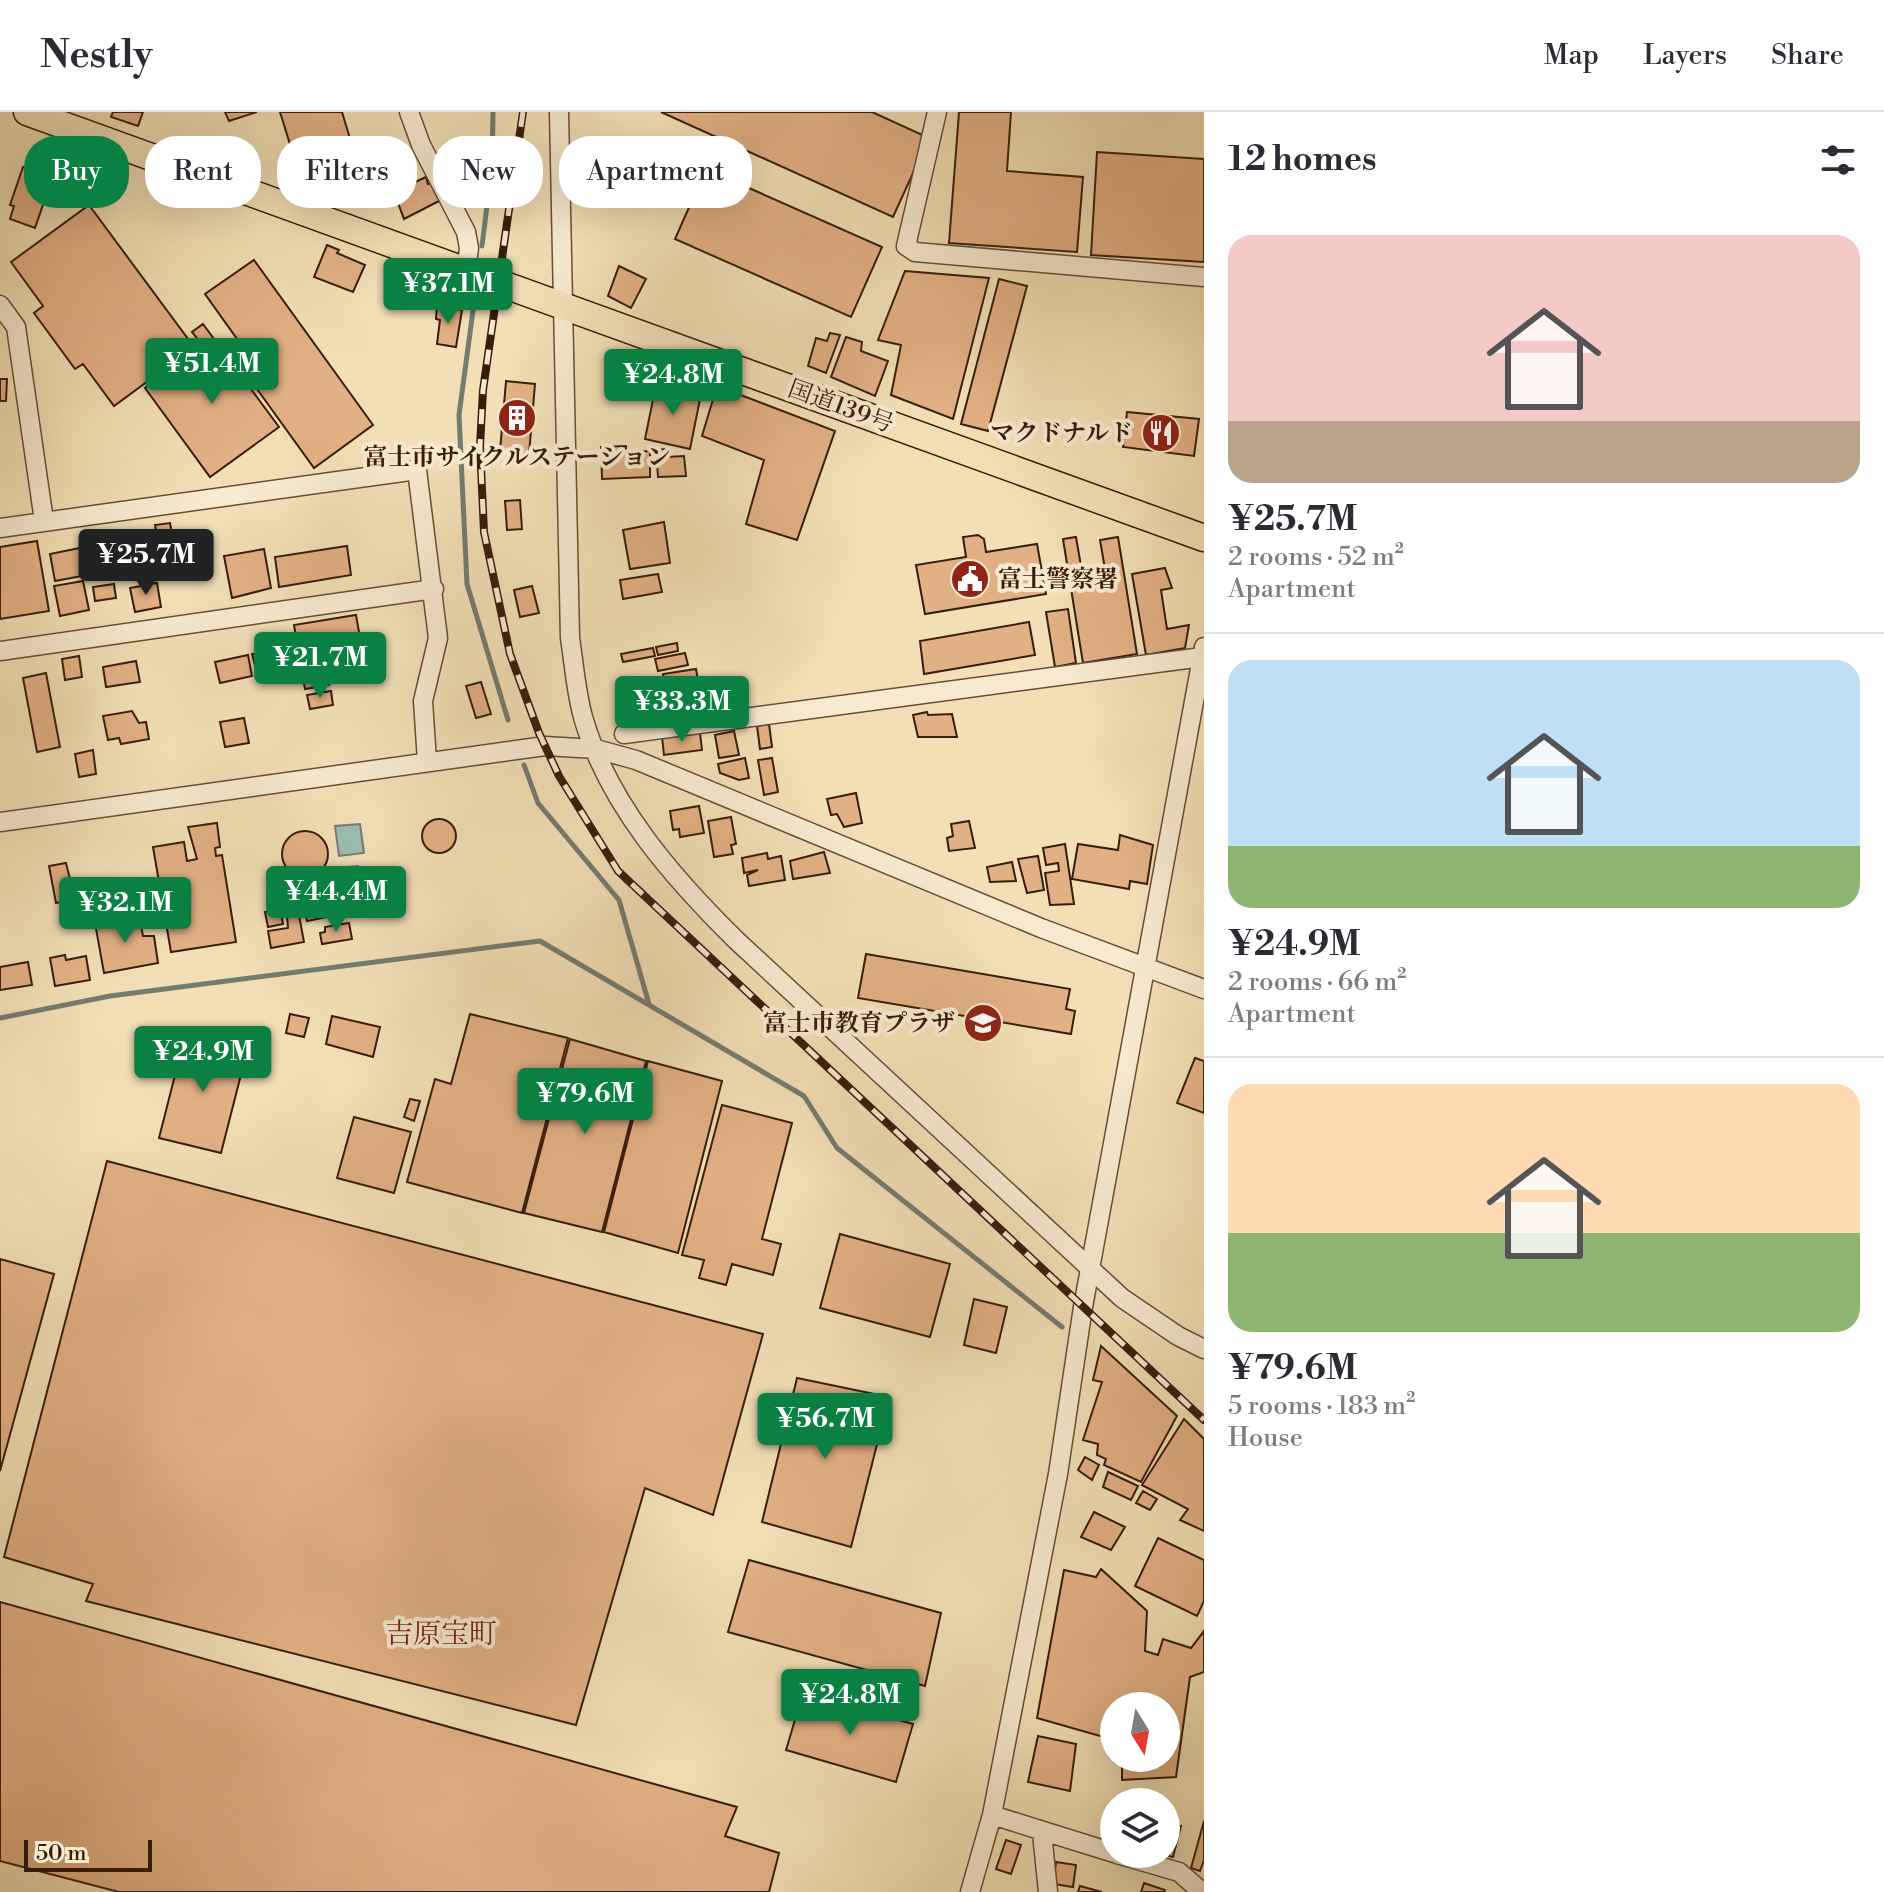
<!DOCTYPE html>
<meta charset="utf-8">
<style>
body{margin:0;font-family:"Libre Bodoni","Noto Serif JP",serif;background:#f2f2f3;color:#2b2b33;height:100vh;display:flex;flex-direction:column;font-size:30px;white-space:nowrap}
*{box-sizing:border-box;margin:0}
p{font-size:26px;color:#7c7c81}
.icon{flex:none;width:44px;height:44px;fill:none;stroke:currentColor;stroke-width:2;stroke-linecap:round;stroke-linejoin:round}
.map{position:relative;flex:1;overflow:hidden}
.details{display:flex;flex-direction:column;background:#fff;width:680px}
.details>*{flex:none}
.top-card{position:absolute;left:24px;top:24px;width:760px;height:72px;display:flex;gap:16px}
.needle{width:52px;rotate:169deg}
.fabs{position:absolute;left:1100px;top:1580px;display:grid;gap:16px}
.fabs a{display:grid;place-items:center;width:80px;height:80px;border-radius:50%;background:#fff;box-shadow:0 8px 32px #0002;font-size:40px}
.scale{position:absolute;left:24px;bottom:20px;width:128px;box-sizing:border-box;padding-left:8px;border:4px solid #391d0b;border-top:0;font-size:22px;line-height:28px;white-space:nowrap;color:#391d0b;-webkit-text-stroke:6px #f7ead0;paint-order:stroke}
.price{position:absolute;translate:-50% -68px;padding:0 18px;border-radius:8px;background:#0b8043;color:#fff;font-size:26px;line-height:52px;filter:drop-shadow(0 2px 4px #0008)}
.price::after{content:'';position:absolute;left:50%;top:48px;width:24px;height:18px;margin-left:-12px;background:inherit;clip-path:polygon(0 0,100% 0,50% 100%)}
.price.on{background:#222;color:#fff}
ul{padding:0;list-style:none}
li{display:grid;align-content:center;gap:16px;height:424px;padding:0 24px}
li+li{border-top:2px solid #e1e1e2}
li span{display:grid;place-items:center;height:248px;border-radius:24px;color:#555}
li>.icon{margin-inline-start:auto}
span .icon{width:144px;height:144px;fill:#fffc;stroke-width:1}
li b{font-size:34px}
h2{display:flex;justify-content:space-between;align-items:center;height:96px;padding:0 24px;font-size:34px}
.tag{padding:0 28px;border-radius:32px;background:#fff;box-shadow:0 8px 32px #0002;font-size:28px;line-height:72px}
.tag.on{background:#0b8043;color:#fff}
header{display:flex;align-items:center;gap:48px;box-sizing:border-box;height:112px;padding:0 40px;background:#fff;border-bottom:2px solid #e1e1e2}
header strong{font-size:38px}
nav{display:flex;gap:44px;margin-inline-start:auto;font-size:28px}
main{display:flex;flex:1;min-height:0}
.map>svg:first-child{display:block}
</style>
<header>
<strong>Nestly</strong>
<nav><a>Map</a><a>Layers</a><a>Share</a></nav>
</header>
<main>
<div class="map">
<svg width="1204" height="1780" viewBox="0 0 1204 1780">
<rect width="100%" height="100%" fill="#f2dfb6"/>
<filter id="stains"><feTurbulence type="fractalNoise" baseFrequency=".0025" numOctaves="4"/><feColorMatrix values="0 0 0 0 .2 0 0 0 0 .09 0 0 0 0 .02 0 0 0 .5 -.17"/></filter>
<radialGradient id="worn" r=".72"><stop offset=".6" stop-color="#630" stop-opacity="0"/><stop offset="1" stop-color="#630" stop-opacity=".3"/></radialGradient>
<path fill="#9cbcb2" stroke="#747c6f" stroke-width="2" d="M360,712L364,741L339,744L335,714Z
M358,754L365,796L344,799L341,782L346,780L345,773H341L339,756Z"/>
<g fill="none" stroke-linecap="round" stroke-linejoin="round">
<path stroke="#747c6f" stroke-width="5" d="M482,134L492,53L493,0
M474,191L459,303L467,472L508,608
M524,653L538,691L619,788L649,892
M0,906L110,884L540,829L804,984L837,1036L1062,1215"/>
</g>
<path fill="#e2b085" stroke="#391d0b" stroke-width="2" d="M113,0H143L138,14L111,5Z
M225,0H257L229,9Z
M280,0H342L360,60L311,75L309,69L302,71Z
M661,0H872L929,26L893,105Z
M959,0H1011L1007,59L1083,65L1077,140L949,131Z
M1097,40L1204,47V150L1091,143Z
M23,55L48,64L41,82L46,84L35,116L10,107L14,94L10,93Z
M706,57L882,135L851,205L675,127Z
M426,65L428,72L434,70L441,88L404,107L394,80Z
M89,93L194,235L114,294L83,252L75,257L34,201L43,194L11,150Z
M327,133L339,138L337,141L365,153L353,180L314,165Z
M254,148L373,313L314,356L231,241L242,234L205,182Z
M619,154L646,167L631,196L608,184Z
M905,159L989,166L953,307L891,283L901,233L878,228Z
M999,167L1027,174L988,319L961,312Z
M437,194L462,198L456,235L437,232L440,208L436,207Z
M203,212L279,315L210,365L145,276L203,234L192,220Z
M830,221L840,223L826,261L808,254L816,226L827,229Z
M846,225L862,230L861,239L888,249L875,284L831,265Z
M0,267H7L6,289H0Z
M506,269L535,272L529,342L500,339Z
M656,273L701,282L690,337L645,327Z
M717,274L835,319L797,428L746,412L764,348L702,324Z
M1127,300L1199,307L1194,344L1123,335Z
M626,334V340L650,339V365L602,367L601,335Z
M665,337L666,345L684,344L686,364L658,365L656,338Z
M520,388L522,417L507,418L505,389Z
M664,410L670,451L630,457L623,418Z
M170,411L173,427L190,424L194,447L162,453L155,413Z
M978,423L984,427L986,440L1037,432L1046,482L925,502L916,453L966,445L963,425Z
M1076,425L1082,460L1105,457L1100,428L1118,425L1137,542L1083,551L1063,427Z
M37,429L49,499L0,507V435Z
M114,429L119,457L55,469L50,442Z
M347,434L351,463L279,475L275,445Z
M264,437L271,476L232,486L224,444Z
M1165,456L1172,476L1161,478L1167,517L1189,513L1185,536L1146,543L1132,462Z
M658,462L662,480L623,487L620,468Z
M83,469L89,498L60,504L54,474Z
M157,471L161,495L135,500L130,476Z
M114,472L116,486L95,489L93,475Z
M532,474L539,501L520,505L514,478Z
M1068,497L1076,551L1055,555L1046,500Z
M356,503L362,537L355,539L356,544L325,549L329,573L305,577L294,513Z
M1029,510L1035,543L924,562L920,529Z
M677,531L678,539L658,543L656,535Z
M290,533L295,557L279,560L273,537Z
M653,536L655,544L623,550L621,542Z
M269,540L274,561L258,564L252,542Z
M685,541L688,553L658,559L655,547Z
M248,543L252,564L220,571L215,550Z
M79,544L82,565L65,568L62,547Z
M136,549L140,570L106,575L103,555Z
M696,557L699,574L666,580L663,562Z
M46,561L60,635L37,640L23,566Z
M481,570L491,602L476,606L466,574Z
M331,579L333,593L310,597L307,583Z
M132,599L139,611L146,610L149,627L121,632L119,626L108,628L103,604Z
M927,600L928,603L952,602L957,625H918L913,603Z
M244,606L249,631L225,635L220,610Z
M769,612L772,635L760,637L757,614Z
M734,619L739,643L719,646L715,623Z
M700,621L702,638L664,643L662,625Z
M93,638L96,662L79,665L75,642Z
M745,646L749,666L739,668L720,661L718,652Z
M772,646L778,680L764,683L758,648Z
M856,681L862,711L844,715L837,702L831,703L827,687Z
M699,694L704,721L680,725L679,717L673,718L670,699Z
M731,705L736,732L731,733L733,742L714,745L708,709Z
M422 724a17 17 0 1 1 34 0a17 17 0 1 1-34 0Z
M969,709L975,736L949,739L947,726L953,724L951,712Z
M217,711L220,735L215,736L216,744L222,743L236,830L171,840L153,735L184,730L187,749L197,747L188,715Z
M282 742a23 23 0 1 1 46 0a23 23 0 1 1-46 0Z
M1120,723L1153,733L1147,772L1130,769L1129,777L1072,767L1078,732L1118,738Z
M1065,732L1074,792L1050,793L1045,761L1059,759L1058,751L1046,753L1043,736Z
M824,740L830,761L793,767L790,749Z
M767,741L768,747L781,744L785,768L749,774L747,763L758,758L744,761L742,746Z
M1038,744L1044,778L1027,781L1018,747Z
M1012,750L1016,769L990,770L987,755Z
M66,751L75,787L56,791L49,754Z
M282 784a8 8 0 1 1 16 0a8 8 0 1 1-16 0Z
M322,780L327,805L307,809L306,803L314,801L311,782Z
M280,797L283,812L268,815L265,800Z
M299,803L304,830L271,836L268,819L288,816L287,804Z
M139,804L143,824H154L158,851L104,861L95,811Z
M349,811L352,827L322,832L320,821L325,820V815Z
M866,842L1070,877L1066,897L1075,899L1071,922L858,886Z
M65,843L66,848L86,844L90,868L55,874L50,846Z
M28,850L32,873L0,878V855Z
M290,902L309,906L304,925L286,921Z
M470,902L568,926L522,1101L407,1070L435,967L451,972Z
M332,904L380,915L373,945L326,932Z
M185,924L247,939L221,1041L159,1026Z
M570,927L646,949L602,1120L524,1101Z
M1195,946L1204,949V1001L1177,991Z
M648,949L722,969L678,1141L604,1120Z
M410,987L420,989L414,1009L404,1005Z
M722,993L792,1011L762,1127L781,1132L773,1163L732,1152L726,1173L699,1166L704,1148L682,1143Z
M354,1005L411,1020L394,1081L337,1066Z
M107,1049L763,1222L713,1403L645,1376L576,1613L86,1489L93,1472L4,1445Z
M840,1122L950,1152L930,1225L820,1196Z
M0,1147L54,1162L0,1359Z
M974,1187L1007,1195L996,1241L964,1233Z
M1101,1234L1177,1304L1141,1370L1104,1353L1106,1347L1097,1343L1098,1332L1083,1328L1102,1270L1093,1268Z
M797,1266L889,1285L851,1435L762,1410Z
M1184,1307L1204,1327V1419L1180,1408L1188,1397L1142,1373Z
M1085,1345L1099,1353L1092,1368L1078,1358Z
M1108,1360L1138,1374L1131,1388L1103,1375Z
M1143,1379L1157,1387L1150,1398L1136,1391Z
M1094,1400L1125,1415L1111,1438L1081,1425Z
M1158,1426L1204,1448V1489L1197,1504L1135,1474Z
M749,1448L941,1501L925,1574L728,1520Z
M1101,1457L1147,1499L1145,1539L1158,1543L1163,1527L1191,1536L1204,1519V1560L1190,1565L1176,1665L1122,1668V1646H1166V1594H1114V1628L1037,1606L1064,1458L1096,1465Z
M0,1490L737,1695L725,1724L779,1741L769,1780H119L0,1749Z
M803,1581L913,1612L896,1670L786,1638Z
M1038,1624L1076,1632L1070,1679L1028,1670Z
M1204,1709V1748L1200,1759L1191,1756Z
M1166,1710L1181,1714L1173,1745L1161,1742H1166Z
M1006,1728L1021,1733L1011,1762L996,1757Z
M1056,1750L1076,1753L1073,1775L1053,1772Z
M1144,1771L1165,1778L1164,1780H1141Z
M1080,1774L1102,1780H1078Z"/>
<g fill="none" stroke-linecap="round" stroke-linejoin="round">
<defs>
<path id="minor" d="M409,0L421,33L466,120L469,136L466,159
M559,0L570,526C574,552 576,580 583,605C608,692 673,766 736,828L1122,1186L1178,1224L1204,1237
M937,0L906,134L915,140L1204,165
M0,193L16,215L44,409
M0,416L417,358L438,526L423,589L427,649
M0,539L434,477
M624,622L1202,545
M0,710L545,634L596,637L636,648L1041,816L1204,877
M992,1703L1114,1741
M1042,1721L1048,1780
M1117,1742L1179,1760L1202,1780
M970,1780L992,1703L1058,1362L1083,1195L1204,535"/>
<path id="highway" d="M27,0L1204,426"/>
</defs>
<use href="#minor" stroke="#674e36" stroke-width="21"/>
<use href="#highway" stroke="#391d0b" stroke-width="29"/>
<use href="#minor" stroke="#f7ead0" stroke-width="18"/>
<use href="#highway" stroke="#f2dfb6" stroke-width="26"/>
<defs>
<path id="rail" d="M523,0L483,278L480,334L484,420L510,542L539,621L559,664L618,759L1204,1308"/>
</defs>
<use href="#rail" stroke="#391d0b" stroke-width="8"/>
<use href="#rail" stroke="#f7ead0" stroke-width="5" stroke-dasharray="15" stroke-linecap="butt"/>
</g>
<defs>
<symbol id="building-disc" viewBox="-11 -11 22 22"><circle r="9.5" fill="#8f2418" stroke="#f7ead0"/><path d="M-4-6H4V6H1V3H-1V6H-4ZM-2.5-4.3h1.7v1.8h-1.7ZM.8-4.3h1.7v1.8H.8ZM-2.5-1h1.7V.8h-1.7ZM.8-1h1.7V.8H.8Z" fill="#fff"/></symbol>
<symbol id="restaurant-disc" viewBox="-11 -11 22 22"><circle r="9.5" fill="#8f2418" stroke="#f7ead0"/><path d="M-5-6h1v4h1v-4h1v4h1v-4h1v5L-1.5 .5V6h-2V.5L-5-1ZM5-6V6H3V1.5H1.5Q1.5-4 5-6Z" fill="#fff"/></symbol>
<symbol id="civic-disc" viewBox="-11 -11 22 22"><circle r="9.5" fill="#8f2418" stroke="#f7ead0"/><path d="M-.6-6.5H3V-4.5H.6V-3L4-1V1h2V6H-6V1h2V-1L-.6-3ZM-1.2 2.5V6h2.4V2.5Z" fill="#fff"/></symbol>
<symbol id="school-disc" viewBox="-11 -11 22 22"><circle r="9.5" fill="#8f2418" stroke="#f7ead0"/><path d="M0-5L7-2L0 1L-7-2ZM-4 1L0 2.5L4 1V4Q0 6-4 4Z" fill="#fff"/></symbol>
</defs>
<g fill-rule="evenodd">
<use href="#building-disc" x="495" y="284" width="44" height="44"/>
<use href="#restaurant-disc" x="1139" y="299" width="44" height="44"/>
<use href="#civic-disc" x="948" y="445" width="44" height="44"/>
<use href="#school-disc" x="961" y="889" width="44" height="44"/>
</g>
<g text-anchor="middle" stroke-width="8" stroke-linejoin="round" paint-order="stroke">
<g font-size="24" fill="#391d0b" stroke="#f7ead0">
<text transform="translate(841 294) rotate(20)" y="8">国道139号</text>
</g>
<g font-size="24" font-weight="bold" fill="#391d0b" stroke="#f7ead0" text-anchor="end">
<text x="1133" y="329">マクドナルド</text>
<text x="517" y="353" text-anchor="middle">富士市サイクルステーション</text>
<text x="998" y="475" text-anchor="start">富士警察署</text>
<text x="955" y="919">富士市教育プラザ</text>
</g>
<g font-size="28" fill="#7a1f14" stroke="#f7ead0">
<text x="441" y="1531">吉原宝町</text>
</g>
</g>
<rect width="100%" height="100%" filter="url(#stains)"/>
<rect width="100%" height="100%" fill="url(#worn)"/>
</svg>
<div class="fabs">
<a><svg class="needle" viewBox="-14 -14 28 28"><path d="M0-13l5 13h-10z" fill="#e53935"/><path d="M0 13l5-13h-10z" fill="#7c7c81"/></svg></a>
<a><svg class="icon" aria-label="layers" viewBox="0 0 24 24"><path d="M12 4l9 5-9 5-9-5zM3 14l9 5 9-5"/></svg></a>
</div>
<div class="scale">50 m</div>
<b class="price" style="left:448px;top:214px">¥37.1M</b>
<b class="price" style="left:212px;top:294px">¥51.4M</b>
<b class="price" style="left:673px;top:305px">¥24.8M</b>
<b class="price on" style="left:146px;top:485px">¥25.7M</b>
<b class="price" style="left:320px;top:588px">¥21.7M</b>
<b class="price" style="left:682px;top:632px">¥33.3M</b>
<b class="price" style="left:336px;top:822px">¥44.4M</b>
<b class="price" style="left:125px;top:833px">¥32.1M</b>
<b class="price" style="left:203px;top:982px">¥24.9M</b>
<b class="price" style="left:585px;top:1024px">¥79.6M</b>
<b class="price" style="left:825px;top:1349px">¥56.7M</b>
<b class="price" style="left:850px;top:1625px">¥24.8M</b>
<div class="top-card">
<a class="tag on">Buy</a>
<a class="tag">Rent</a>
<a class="tag">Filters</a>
<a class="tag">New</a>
<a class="tag">Apartment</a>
</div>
</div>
<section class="details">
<h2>12 homes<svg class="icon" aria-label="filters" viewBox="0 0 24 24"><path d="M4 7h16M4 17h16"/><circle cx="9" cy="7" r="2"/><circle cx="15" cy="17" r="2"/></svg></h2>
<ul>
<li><span style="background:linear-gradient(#f6c9c9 75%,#b9a48a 0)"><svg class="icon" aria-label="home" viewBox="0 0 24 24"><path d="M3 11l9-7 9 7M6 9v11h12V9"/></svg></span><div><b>¥25.7M</b><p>2 rooms · 52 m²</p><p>Apartment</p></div></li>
<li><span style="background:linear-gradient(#bfe0f5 75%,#8fb573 0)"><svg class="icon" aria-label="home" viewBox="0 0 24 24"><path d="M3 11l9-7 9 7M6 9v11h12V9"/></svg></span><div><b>¥24.9M</b><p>2 rooms · 66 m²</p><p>Apartment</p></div></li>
<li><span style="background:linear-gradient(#ffd9b3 60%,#8fb573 0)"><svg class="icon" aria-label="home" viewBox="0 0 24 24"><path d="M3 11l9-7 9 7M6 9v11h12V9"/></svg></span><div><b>¥79.6M</b><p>5 rooms · 183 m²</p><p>House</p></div></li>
</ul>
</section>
</main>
